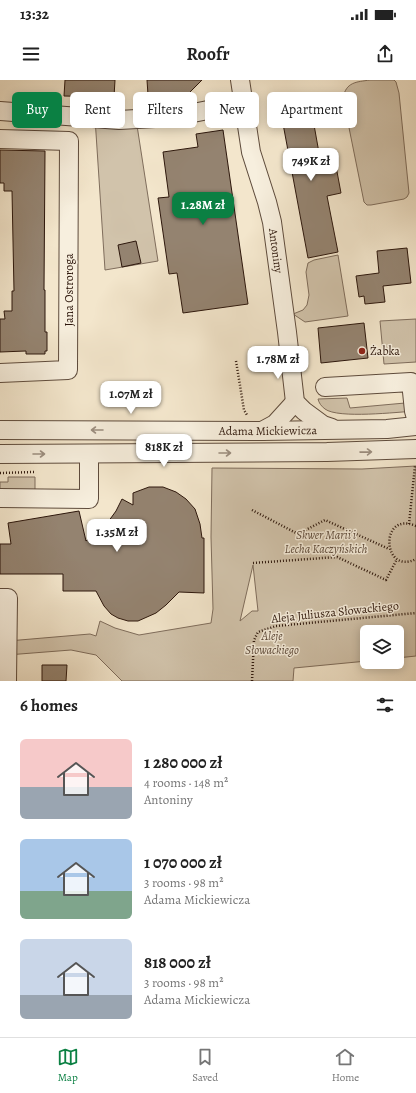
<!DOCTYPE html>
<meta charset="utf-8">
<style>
body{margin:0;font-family:Alegreya,serif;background:#f2f2f2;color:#222;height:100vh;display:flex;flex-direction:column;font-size:15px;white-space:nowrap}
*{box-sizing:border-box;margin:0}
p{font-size:13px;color:#767676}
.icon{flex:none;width:22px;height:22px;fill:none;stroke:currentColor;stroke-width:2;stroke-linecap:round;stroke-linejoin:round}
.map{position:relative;height:601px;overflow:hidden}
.details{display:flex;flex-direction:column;background:#fff;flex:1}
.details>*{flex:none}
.guide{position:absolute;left:12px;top:12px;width:392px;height:36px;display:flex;gap:8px}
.controls{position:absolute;left:360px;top:545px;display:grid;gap:8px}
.controls a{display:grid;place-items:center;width:44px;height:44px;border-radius:6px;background:#fff;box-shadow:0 2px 10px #0003;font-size:20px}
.price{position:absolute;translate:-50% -34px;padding:0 9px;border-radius:8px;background:#fff;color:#222;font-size:13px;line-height:26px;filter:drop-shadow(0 1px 2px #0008)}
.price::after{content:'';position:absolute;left:50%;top:24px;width:12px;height:9px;margin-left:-6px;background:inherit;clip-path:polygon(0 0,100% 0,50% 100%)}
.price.current{background:#0b8043;color:#fff}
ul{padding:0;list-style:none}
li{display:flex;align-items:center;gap:12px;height:100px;padding:0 20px}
li span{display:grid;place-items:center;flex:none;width:112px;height:80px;border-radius:6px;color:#555}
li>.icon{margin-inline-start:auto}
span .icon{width:48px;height:48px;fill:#fffc;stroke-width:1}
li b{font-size:17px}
h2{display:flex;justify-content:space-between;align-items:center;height:48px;padding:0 20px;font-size:17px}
.pill{padding:0 14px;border-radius:6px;background:#fff;box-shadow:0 2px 10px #0003;font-size:14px;line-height:36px}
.pill.current{background:#0b8043;color:#fff}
.status{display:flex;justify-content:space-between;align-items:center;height:28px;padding:0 20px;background:#fff;direction:ltr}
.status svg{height:11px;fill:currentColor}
header{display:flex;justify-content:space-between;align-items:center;height:52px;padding:0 20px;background:#fff;font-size:18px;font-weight:600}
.menu{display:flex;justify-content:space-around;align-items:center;height:56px;border-top:1px solid #e0e0e0;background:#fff;font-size:11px;color:#767676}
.menu a{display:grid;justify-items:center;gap:2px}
.menu .current{color:#0b8043}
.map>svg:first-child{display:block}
</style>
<div class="status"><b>13:32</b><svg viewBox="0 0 49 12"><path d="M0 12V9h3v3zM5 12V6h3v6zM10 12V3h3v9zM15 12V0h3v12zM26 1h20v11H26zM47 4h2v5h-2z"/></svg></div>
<header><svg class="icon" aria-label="menu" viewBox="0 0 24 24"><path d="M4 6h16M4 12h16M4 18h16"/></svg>Roofr<svg class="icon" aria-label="share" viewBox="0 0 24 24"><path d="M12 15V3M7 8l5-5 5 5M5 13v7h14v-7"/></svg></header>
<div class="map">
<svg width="416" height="601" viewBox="0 0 416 601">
<rect width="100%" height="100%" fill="#f3e6cc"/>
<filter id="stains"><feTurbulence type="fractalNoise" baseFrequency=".005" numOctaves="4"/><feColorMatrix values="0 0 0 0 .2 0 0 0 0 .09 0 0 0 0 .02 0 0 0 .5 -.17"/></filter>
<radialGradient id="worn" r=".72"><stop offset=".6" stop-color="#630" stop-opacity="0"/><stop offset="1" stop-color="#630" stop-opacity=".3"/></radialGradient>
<path fill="#d1c3ab" stroke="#7f6d5c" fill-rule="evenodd" d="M370,0H394L396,2L399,13L409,113L407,117L404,119L371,125H367L364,122L343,18C346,2 356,2 370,0Z
M95,38L136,39L158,181L105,190Z
M338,175L348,236L305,242L293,234L303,230L307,225L309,215L306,192L308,183L314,180Z
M416,239V282L384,284L380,241Z
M347,318L350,328L416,322V331C398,332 338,339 325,329C321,326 319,323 318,319Z
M416,386V576L397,578V552H367V581L294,588L293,601H122L96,575L71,570L7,575L8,561L90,554L96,556L100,541L115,548L139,555L211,543L213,529L211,457L212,388L362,389ZM253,485L258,531H252L240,541Z
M8,397H35V413H17L6,409H0V402H8Z"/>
<path fill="#948370" stroke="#2d170c" d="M65,0H115L114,17L64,16Z
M147,0H202L189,13L176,15V13L148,15Z
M311,28L321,84L335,81L341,113L327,116L338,172L308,178L281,33Z
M223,50L248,224L183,233L177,193L169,194L158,118L169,117L163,72L198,67L196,54Z
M0,70L45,71L44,210H45V252H47V271H45V274H26V271L0,272V239H5L4,231H12V211H14L12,111H4V103H0Z
M136,161L141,183L122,187L118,165Z
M407,168L411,203L383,206L385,222L365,224L364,216L359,217L356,196L379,193L377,171Z
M364,243L368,278L321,283L318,248Z
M149,407H163L176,412L186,419L195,429L200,444L202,458H204V513L179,512L166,525L156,533L138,541H128L118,538L111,534L104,526L96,511H63V494H0V464H11L8,443L79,431L86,461L108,442L116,431L122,419L133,425V413Z
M42,585H67L66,601H42Z"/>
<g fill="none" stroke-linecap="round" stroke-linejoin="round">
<defs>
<g id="minor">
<path id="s1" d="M240,0L251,72L267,122L272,142L287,252L295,322L304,331L323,345L332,348"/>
<path d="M0,31L119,40L173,37L243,23"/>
<path d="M0,59L69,61L68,290L0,293"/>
<path d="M271,277L290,275"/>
<path d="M325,307L411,302L414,331L416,338"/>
<path id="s2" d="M0,350L262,351L387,349L416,346"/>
<path d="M262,351L275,344L295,322"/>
<path d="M0,374L327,372L416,369"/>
<path d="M0,418L89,419V374"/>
<path d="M0,518H8L7,601"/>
</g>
</defs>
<use href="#minor" stroke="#5e4b3c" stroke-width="20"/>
<path stroke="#2d170c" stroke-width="2.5" stroke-dasharray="1 2" stroke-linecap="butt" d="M236,281L244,330L247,335
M0,393L34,392
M252,430L298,454L325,440L389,469
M409,444L415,386
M416,446C379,430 382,496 416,479
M253,483L337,477L386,500L397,479
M252,601L254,560L258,552L276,546L416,533"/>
<use href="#minor" stroke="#f7efde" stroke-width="18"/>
</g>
<defs><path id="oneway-shaft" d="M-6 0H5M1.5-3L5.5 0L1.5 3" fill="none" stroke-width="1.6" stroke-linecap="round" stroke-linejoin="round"/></defs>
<g stroke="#9c8e80">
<use href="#oneway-shaft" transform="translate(97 350) rotate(180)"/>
<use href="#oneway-shaft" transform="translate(366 372) rotate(-1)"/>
<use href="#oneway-shaft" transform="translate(225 373)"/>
<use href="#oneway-shaft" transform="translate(39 374)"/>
</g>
<circle fill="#8f2418" stroke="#f7efde" stroke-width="1.5" cx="362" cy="271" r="4"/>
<g text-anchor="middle" stroke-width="3" stroke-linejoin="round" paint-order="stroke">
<g font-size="12" fill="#2d170c" stroke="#f7efde">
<text dy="4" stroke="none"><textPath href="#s1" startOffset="175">Antoniny</textPath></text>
<text transform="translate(69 210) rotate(-90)" y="4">Jana Ostroroga</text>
<text dy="4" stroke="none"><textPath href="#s2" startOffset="268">Adama Mickiewicza</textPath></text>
<text transform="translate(335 532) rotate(-6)" y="4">Aleja Juliusza Słowackiego</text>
</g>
<g font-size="12" fill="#2d170c" stroke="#f7efde" text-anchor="start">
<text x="370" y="275">Żabka</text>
</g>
<g font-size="12" font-style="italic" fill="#5e4b3c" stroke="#f7efde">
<text x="326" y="459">Skwer Marii i<tspan x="326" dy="14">Lecha Kaczyńskich</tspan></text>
<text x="272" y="560">Aleje<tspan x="272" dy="14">Słowackiego</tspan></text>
</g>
</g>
<rect width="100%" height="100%" filter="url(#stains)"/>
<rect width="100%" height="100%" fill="url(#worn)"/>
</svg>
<div class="controls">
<a><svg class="icon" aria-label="layers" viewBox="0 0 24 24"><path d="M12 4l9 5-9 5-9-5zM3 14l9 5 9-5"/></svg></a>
</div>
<b class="price" style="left:311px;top:102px">749K zł</b>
<b class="price current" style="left:203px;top:146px">1.28M zł</b>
<b class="price" style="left:278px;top:300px">1.78M zł</b>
<b class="price" style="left:131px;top:335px">1.07M zł</b>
<b class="price" style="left:164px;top:388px">818K zł</b>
<b class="price" style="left:117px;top:473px">1.35M zł</b>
<div class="guide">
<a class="pill current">Buy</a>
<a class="pill">Rent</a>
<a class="pill">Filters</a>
<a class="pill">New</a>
<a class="pill">Apartment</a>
</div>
</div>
<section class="details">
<h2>6 homes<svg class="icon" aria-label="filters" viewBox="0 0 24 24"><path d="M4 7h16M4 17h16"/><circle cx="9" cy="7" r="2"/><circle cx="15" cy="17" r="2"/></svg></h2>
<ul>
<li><span style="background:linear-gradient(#f6c9c9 60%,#9aa5b1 0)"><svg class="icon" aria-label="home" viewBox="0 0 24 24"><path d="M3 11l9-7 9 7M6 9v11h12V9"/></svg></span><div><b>1 280 000 zł</b><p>4 rooms · 148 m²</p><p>Antoniny</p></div></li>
<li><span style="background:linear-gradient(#a9c7e8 65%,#7fa58c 0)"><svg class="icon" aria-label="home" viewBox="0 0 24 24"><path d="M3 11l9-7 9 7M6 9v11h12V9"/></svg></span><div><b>1 070 000 zł</b><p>3 rooms · 98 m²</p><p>Adama Mickiewicza</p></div></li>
<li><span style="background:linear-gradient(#c9d6e8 70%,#9aa5b1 0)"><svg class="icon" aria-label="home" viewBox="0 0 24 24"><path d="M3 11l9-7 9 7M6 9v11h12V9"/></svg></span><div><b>818 000 zł</b><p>3 rooms · 98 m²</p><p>Adama Mickiewicza</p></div></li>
</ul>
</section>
<nav class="menu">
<a class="current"><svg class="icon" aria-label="map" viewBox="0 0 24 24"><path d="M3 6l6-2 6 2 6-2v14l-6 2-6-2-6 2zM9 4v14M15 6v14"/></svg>Map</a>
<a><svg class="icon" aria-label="saved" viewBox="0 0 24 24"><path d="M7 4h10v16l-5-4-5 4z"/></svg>Saved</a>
<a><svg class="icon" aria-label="home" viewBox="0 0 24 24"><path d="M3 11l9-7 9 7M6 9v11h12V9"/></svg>Home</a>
</nav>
